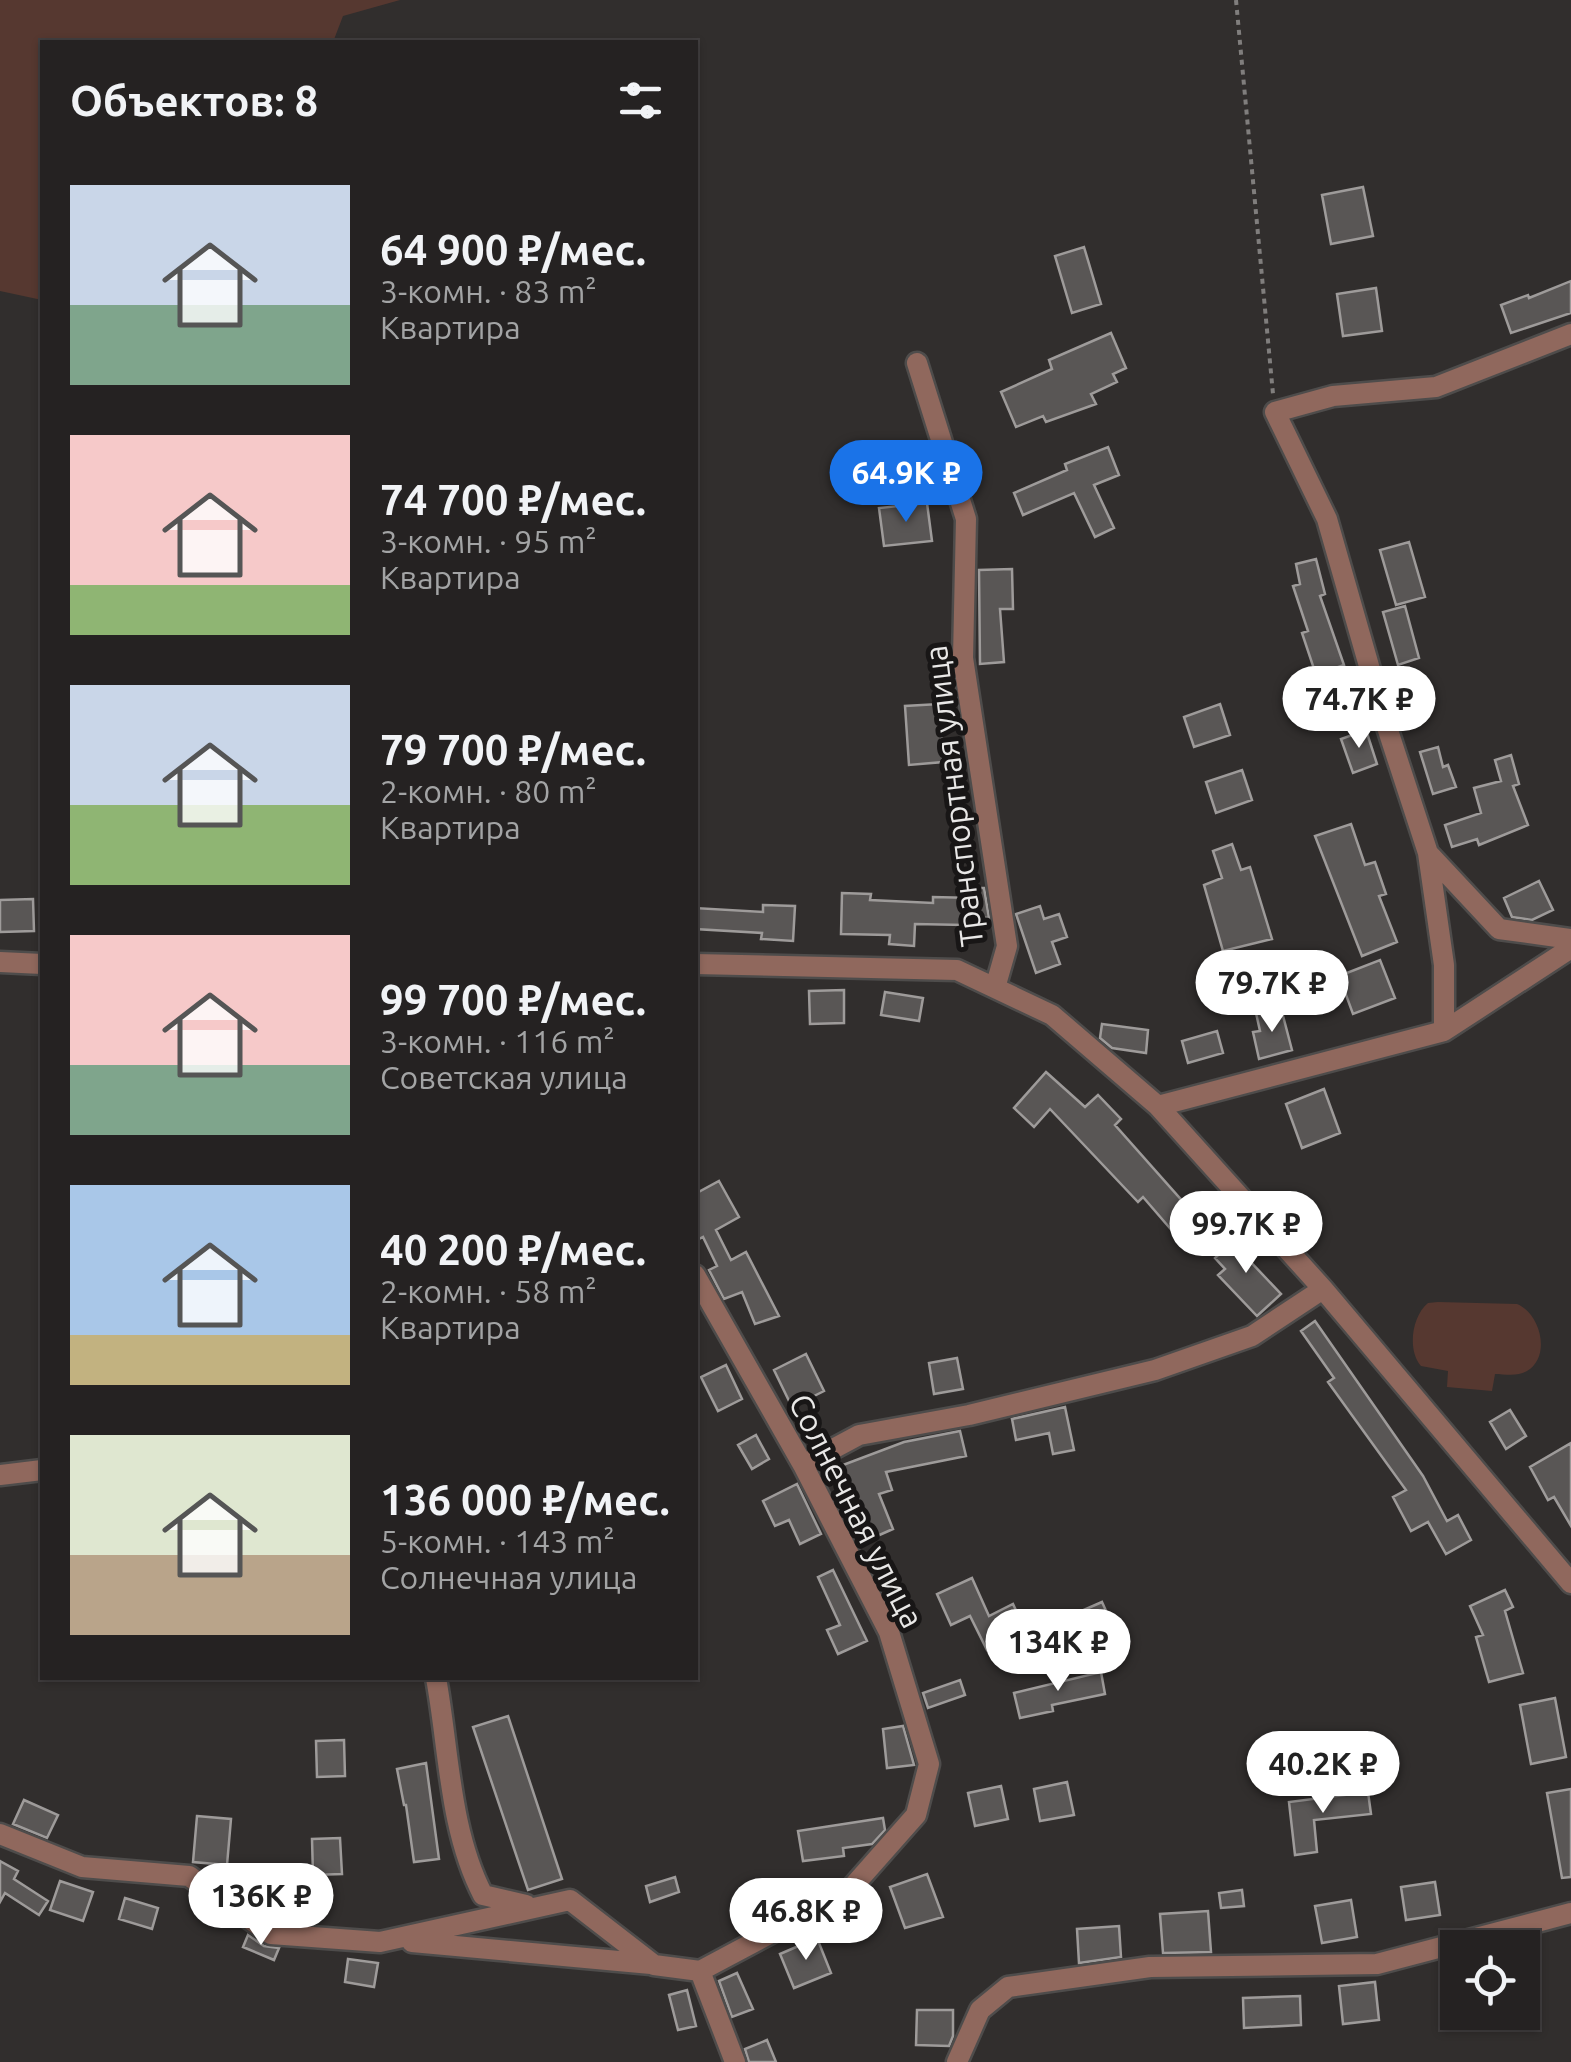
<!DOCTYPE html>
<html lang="ru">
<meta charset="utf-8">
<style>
body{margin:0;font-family:Ubuntu,sans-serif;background:#312f2f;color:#f1f3f6;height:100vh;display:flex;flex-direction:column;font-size:38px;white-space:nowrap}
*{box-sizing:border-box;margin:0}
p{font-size:32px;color:#a3a4a5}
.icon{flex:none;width:55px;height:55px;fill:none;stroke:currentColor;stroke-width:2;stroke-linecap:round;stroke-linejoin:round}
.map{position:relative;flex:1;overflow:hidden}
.details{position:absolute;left:40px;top:40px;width:658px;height:1640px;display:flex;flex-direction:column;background:#252222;border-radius:0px;box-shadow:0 2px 8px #0004,0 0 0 2px #423f40}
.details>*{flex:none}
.tools{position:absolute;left:1440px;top:1930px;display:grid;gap:20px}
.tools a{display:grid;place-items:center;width:100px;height:100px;border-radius:0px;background:#252222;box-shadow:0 2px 8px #0004,0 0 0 2px #423f40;font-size:50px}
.price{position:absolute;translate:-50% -85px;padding:0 22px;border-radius:35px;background:#fff;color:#222;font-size:32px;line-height:65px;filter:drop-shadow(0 2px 5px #0008)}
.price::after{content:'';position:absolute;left:50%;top:60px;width:30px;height:22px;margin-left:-15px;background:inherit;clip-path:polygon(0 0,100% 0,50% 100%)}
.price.on{background:#1a73e8;color:#fff}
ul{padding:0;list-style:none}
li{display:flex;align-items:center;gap:30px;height:250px;padding:0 30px}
li span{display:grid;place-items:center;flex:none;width:280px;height:200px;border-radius:0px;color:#555}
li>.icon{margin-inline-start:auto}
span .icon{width:120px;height:120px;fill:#fffc;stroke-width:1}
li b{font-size:42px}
h2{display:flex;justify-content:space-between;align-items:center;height:120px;padding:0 30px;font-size:42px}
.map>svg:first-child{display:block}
</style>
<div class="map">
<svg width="1571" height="2062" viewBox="0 0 1571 2062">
<rect width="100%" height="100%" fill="#312e2d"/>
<path fill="#563830" d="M0,0H400L343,16L333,42H42V300L0,291Z
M1438,1302L1517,1304C1540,1313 1552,1356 1527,1371C1518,1377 1504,1374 1495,1374L1492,1391L1447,1387L1448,1371L1421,1366C1407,1350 1412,1316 1428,1303Z"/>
<path fill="#595655" stroke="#9e9b9a" stroke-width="2.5" d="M1363,187L1373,236L1331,244L1322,195Z
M1084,247L1101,304L1072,313L1055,256Z
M1571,281V313L1511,333L1501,305L1528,295L1529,298Z
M1376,288L1382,331L1343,336L1337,294Z
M1111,333L1126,368L1113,374L1117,382L1091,394L1096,404L1046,422L1043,416L1016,427L1001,392L1052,369L1049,360Z
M1108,447L1119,475L1094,485L1114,528L1095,537L1074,493L1023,515L1014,493L1067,470L1065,464Z
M927,503L932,541L884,546L879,508Z
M1409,542L1425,597L1396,605L1380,550Z
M1316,559L1325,594L1320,596L1344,665L1316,675L1302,633L1308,631L1293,586L1300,584L1296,564Z
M1012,569L1013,609H1000L1004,662L980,664L979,570Z
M1405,606L1419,658L1398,665L1383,612Z
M939,704L943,762L909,765L905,706Z
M1220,704L1230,735L1194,747L1184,717Z
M1366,730L1377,764L1353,773L1341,739Z
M1438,747L1443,767L1448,765L1456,787L1433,794L1420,752Z
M1511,755L1519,784L1513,786L1528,825L1479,845L1477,839L1452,847L1445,825L1481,813L1474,788L1501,781L1495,760Z
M1242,770L1252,800L1216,813L1206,782Z
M1351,824L1365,865L1375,862L1386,894L1379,896L1397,942L1362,956L1315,836Z
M1232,844L1241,870L1250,867L1272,939L1223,951L1204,885L1222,878L1213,851Z
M1539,881L1553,910L1532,920L1512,917L1504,898Z
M976,888H984L989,918L965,917V925L915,924L914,946L889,944L890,935L841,934L842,893L871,894L870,900L933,903V897L975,898Z
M33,899L34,931L0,932V900Z
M763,905L795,906L793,941L761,939L762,933L695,929V908L763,912Z
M1040,906L1044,919L1059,914L1067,937L1052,942L1060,964L1036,973L1016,914Z
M1380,960L1395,998L1353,1014L1339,976Z
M844,990V1023L810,1024L809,991Z
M885,992L923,998L919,1021L881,1015Z
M1275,1009L1276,1014L1282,1012L1292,1050L1259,1059L1253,1032L1260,1031L1256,1013Z
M1102,1024L1148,1030L1146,1053L1112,1048L1100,1038Z
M1217,1031L1223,1053L1188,1063L1182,1041Z
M1046,1072L1085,1107L1098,1095L1121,1119L1115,1125L1208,1230L1187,1248L1143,1197L1138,1202L1050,1109L1034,1127L1014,1108Z
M1324,1089L1340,1133L1302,1148L1286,1104Z
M719,1181L739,1217L716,1230L731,1260L746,1252L779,1316L755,1324L742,1292L724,1299L709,1270L717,1266L703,1237L695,1241V1194Z
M1241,1233L1255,1248L1246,1257L1281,1294L1257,1316L1218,1275L1225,1269L1215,1258Z
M1315,1321L1423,1476L1447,1521L1458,1515L1471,1540L1446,1554L1428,1522L1411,1531L1393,1497L1406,1490L1328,1382L1334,1378L1301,1331Z
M806,1354L824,1391L792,1407L774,1370Z
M957,1358L963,1389L934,1394L929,1363Z
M726,1365L742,1399L718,1411L701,1377Z
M1065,1407L1074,1450L1053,1454L1049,1433L1016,1440L1012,1419Z
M1510,1410L1526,1436L1506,1449L1490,1422Z
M960,1431L966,1456L886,1472L892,1490L879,1494L893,1529L859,1544L850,1525L856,1522L835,1468L904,1442Z
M756,1435L769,1459L752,1469L738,1445Z
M1571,1443V1526L1554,1497L1548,1500L1530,1467Z
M797,1484L821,1534L800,1544L789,1520L775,1526L763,1501Z
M833,1570L867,1641L838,1654L827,1630L840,1625L818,1577Z
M972,1578L989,1616L1013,1604L1026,1632L987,1650L970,1616L951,1625L937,1594Z
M1505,1590L1513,1607L1505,1611L1523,1673L1489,1682L1476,1637L1483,1635L1470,1606Z
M1102,1602L1112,1624L1063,1645L1054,1623Z
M1101,1672L1105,1694L1052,1705L1053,1711L1020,1718L1014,1693Z
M960,1680L965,1695L928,1708L923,1693Z
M1555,1698L1566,1757L1531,1764L1520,1705Z
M508,1716L562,1879L528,1890L473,1727Z
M903,1726L914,1765L887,1768L883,1729Z
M344,1740L345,1776L317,1777L316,1741Z
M426,1763L439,1859L414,1862L406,1805H404L397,1769Z
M1067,1782L1074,1815L1040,1821L1034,1789Z
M1001,1786L1008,1819L975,1826L968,1793Z
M1571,1789V1877L1562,1878L1547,1793Z
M1368,1792L1371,1814L1314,1820L1317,1852L1295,1855L1289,1802Z
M24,1800L58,1815L47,1838L13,1824Z
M197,1816L231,1819L227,1865L193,1862Z
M883,1818L885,1830L872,1844L843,1848L844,1856L803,1861L798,1831Z
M340,1838L342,1874L313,1875L312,1839Z
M0,1861L18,1871L14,1879L48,1901L39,1915L5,1893L0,1902Z
M927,1874L943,1917L905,1928L890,1887Z
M675,1877L679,1892L650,1902L646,1886Z
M60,1881L93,1892L83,1921L50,1910Z
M1435,1882L1440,1915L1406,1920L1401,1887Z
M1242,1890L1244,1906L1221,1908L1219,1893Z
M125,1898L158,1908L152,1929L119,1919Z
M1351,1900L1357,1937L1322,1943L1315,1906Z
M1208,1911L1211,1952L1163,1953L1160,1914Z
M1119,1926L1121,1957L1079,1963L1077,1929Z
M248,1935L264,1946L279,1948L274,1960L243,1947Z
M817,1938L831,1973L794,1988L780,1954Z
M348,1959L378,1963L374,1987L345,1982Z
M737,1973L753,2009L732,2017L719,1981Z
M1375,1982L1379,2020L1343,2024L1339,1986Z
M687,1990L696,2026L678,2030L669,1995Z
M1300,1996L1301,2025L1244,2028L1243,1998Z
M917,2010H953V2036L949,2046L916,2045Z
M767,2040L776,2062H749L745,2049Z"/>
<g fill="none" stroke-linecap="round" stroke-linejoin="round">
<defs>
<path id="minor" d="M917,363L966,519L963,658L1007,946L995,988
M1428,853L1499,929L1571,939
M0,962L42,964
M695,964L957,970L1052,1015L1158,1106L1323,1289L1571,1583
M1444,1031V965L1428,853L1383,715L1327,519L1275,412L1333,396L1436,387L1571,334
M1158,1106L1444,1031L1571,948
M803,1465L859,1435L969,1415L1155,1370L1252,1336L1323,1289
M0,1475L42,1470
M436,1678C449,1748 449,1830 483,1895L526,1905
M0,1834L82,1867L189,1876L271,1934L380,1942L570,1900L654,1965L700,1971L848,1892L916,1815L929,1764L889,1632L803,1465L695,1275
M412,1942L651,1964
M700,1971L735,2062
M957,2062L980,2010L1008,1987L1150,1967L1377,1964L1571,1913"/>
</defs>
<use href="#minor" stroke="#4e4c4b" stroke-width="25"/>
<path stroke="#807e7d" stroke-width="4" stroke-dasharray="5 5" stroke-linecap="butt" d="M1236,0L1273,394"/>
<use href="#minor" stroke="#90685d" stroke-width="20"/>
</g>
<g text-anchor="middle" stroke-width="10" stroke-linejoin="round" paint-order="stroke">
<g font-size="32" fill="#e9e8e7" stroke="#181616">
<text transform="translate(954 796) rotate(-97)" y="11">Транспортная улица</text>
<text transform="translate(856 1511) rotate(63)" y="11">Солнечная улица</text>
</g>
</g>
</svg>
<div class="tools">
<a><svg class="icon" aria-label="locate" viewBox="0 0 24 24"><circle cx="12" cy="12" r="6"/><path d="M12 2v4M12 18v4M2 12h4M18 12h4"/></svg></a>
</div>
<b class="price on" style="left:906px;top:525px">64.9K ₽</b>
<b class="price" style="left:1359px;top:751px">74.7K ₽</b>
<b class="price" style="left:1272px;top:1035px">79.7K ₽</b>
<b class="price" style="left:1246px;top:1276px">99.7K ₽</b>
<b class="price" style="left:1058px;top:1694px">134K ₽</b>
<b class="price" style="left:1323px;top:1816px">40.2K ₽</b>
<b class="price" style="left:261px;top:1948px">136K ₽</b>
<b class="price" style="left:806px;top:1963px">46.8K ₽</b>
<section class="details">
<h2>Объектов: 8<svg class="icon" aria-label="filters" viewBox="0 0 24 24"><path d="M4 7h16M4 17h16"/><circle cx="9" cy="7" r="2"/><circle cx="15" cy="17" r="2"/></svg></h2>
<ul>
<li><span style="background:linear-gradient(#c9d6e8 60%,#7fa58c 0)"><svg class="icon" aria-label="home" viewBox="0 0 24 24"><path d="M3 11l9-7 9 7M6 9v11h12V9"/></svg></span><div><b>64 900 ₽/мес.</b><p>3-комн. · 83 m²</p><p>Квартира</p></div></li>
<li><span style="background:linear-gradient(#f6c9c9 75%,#8fb573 0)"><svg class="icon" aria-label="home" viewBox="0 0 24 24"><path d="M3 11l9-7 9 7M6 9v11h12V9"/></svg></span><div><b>74 700 ₽/мес.</b><p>3-комн. · 95 m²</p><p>Квартира</p></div></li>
<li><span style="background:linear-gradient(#c9d6e8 60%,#8fb573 0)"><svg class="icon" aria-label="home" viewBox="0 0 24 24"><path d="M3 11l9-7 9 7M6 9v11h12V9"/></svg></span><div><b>79 700 ₽/мес.</b><p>2-комн. · 80 m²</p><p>Квартира</p></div></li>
<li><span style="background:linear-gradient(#f6c9c9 65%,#7fa58c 0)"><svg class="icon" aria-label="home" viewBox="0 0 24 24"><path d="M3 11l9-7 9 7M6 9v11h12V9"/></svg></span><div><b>99 700 ₽/мес.</b><p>3-комн. · 116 m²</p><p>Советская улица</p></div></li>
<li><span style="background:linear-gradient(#a9c7e8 75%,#c2b280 0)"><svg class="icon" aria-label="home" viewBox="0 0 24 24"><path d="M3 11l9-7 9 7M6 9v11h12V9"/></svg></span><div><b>40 200 ₽/мес.</b><p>2-комн. · 58 m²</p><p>Квартира</p></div></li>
<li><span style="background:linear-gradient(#dfe7d0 60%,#b9a48a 0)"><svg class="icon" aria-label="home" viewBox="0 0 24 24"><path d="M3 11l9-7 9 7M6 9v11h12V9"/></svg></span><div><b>136 000 ₽/мес.</b><p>5-комн. · 143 m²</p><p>Солнечная улица</p></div></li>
</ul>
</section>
</div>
